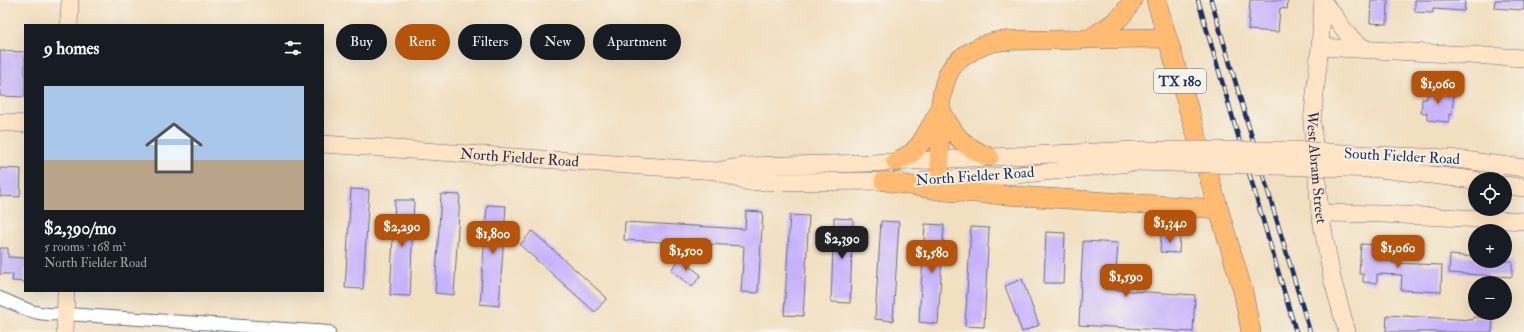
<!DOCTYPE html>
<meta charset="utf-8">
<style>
body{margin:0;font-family:"IM FELL Double Pica",serif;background:#242831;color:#f1f3f6;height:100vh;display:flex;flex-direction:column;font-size:15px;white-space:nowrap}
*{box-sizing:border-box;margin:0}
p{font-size:13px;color:#9ea1a6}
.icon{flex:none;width:22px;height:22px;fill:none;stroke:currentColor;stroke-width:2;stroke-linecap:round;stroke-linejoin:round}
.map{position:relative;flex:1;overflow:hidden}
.sheet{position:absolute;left:24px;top:24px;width:300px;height:268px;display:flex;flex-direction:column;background:#171b24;border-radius:0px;box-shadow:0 4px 16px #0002}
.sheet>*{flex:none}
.guide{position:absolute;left:336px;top:24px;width:380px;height:36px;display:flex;gap:8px}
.tools{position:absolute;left:1468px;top:172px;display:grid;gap:8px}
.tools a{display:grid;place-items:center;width:44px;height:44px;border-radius:50%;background:#171b24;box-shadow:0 4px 16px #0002;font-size:20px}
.price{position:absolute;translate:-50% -34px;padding:0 9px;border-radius:8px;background:#b45309;color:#fff;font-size:13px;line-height:26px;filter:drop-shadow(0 1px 2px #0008)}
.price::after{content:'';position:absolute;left:50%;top:24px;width:12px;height:9px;margin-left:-6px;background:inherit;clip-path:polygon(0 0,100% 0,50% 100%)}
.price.selected{background:#222;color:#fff}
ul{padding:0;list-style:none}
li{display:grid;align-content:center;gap:8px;height:212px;padding:0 20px}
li+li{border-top:1px solid #363941}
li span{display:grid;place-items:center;height:124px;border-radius:0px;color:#555}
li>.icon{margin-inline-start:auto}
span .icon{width:72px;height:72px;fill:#fffc;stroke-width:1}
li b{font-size:17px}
h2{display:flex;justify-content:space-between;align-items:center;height:48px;padding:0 20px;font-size:17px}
.tag{padding:0 14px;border-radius:18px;background:#171b24;box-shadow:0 4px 16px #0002;font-size:14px;line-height:36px}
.tag.selected{background:#b45309;color:#fff}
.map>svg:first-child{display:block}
</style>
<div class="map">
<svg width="1524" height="332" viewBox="0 0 1524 332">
<rect width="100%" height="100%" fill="#f7f3e8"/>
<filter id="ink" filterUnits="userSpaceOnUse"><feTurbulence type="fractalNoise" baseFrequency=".025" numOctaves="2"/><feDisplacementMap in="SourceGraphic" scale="8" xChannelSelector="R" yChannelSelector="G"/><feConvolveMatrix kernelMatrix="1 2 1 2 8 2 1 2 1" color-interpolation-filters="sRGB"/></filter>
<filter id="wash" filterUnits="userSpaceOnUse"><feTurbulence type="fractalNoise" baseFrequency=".012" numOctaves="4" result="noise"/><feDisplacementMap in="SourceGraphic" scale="16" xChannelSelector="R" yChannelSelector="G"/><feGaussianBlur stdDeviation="0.9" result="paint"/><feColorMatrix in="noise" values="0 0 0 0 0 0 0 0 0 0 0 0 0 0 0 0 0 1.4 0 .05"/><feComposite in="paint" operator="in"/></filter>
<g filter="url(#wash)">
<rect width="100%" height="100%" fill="#f1dfc0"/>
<g id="blocks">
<path fill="#c6b1fc" d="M1250,0H1288L1287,9L1280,8L1278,32L1248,30Z
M1371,0H1388L1387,24L1370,23Z
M1415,0H1465L1464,11L1433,9V13L1415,12Z
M1495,0H1524V10L1494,8Z
M0,51L25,52V97L0,96Z
M1428,88L1454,90L1452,115L1449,114V122L1427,120V113H1421L1422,99H1427Z
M0,168L21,169L20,197L0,196Z
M351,189L369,190L363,289L345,288Z
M441,194L460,195L454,295L435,293Z
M395,200H414L410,296L390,295Z
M487,205L506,206L499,306L480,304Z
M746,211L763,212L758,293L741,292L744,246L624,240L625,222L745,229Z
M790,215L809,216L803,316L784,315Z
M834,218L853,219L850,303L831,302Z
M881,221L899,222L893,321L875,319Z
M925,224L944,225L938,324L919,322Z
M971,227L989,228L984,327L965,326Z
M532,231L607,298L595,312L520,245Z
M1046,232L1065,233L1063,283H1044Z
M1161,234L1180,235L1179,253L1160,252Z
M1083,241L1118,243L1115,290L1195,295L1193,332L1079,325Z
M1377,242L1393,243L1392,263L1442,265L1441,292L1401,290L1402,275L1377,274V283L1363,282V274H1359L1361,244L1377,245Z
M0,248H8V257L25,258V282L12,281L13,274H0Z
M1450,255L1475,257V261H1512V277L1449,273Z
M680,258L701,275L692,287L671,270Z
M1022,279L1039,325L1022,332L1005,286Z
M1387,315L1473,320V317L1493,318L1492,332H1386Z"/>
</g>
</g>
<g filter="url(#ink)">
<use href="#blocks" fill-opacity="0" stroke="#666d80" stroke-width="1"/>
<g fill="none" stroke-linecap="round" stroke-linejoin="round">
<defs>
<path id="street" d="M0,298C27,309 34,316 66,314L329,332"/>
<g id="secondary">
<path id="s1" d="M1323,0L1320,47L1312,122L1320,213L1332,278L1347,332"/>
<path d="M1323,3C1342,20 1341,36 1368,50"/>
<path d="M69,25L70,0"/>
<path d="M1320,47L1524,58"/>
<path d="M0,122L25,124"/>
<path id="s2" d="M323,144L716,171L744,166L870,163L1136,150"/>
<path d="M1374,155L1449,158L1524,168"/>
<path d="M1379,169L1475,180"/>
<path d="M718,172L748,182L898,181"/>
<path d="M926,180L1008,176L1138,162"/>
<path d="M1505,185L1524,188"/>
<path d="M1320,213L1381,214L1524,221"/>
<path d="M65,332L66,291"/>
</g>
<path id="primary" d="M1156,0L1243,291L1251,332
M1089,39C1106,28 1123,20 1132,0
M941,110C955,137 961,145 989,157
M896,162L912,153L921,143L939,112
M940,179C940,145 935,106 948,74C955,58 978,46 994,42C1014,39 1035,40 1055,40C1092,39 1130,38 1167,38
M884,181L943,191L1219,209"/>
</defs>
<use href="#street" stroke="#666d80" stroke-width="14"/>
<use href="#secondary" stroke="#666d80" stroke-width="18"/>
<use href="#primary" stroke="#666d80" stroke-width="20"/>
<use href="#street" stroke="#fff" stroke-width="12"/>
<use href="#secondary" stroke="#ffe4c6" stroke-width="17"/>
<use href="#primary" stroke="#ffbb71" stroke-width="19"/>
<defs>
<path id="rail" d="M1198,0L1296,332
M1211,0L1310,332"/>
</defs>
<use href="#rail" stroke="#1b2f5e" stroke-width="4.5"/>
<use href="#rail" stroke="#f7f3e8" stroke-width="3" stroke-dasharray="9" stroke-linecap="butt"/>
<defs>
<path id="secondary-bridge" d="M1136,150H1299L1374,155
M1138,162L1379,169"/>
</defs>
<use href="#secondary-bridge" stroke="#666d80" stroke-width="18" stroke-linecap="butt"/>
<use href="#secondary-bridge" stroke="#ffe4c6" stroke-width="17"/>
</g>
</g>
<g text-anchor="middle" stroke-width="3.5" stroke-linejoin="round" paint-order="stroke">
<rect fill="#f7f3e8" stroke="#5d6a87" stroke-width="1" x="1154" y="69" width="52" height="24" rx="3"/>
<g font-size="14" font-weight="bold" fill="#1b2f5e">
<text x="1180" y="86">TX 180</text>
</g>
<g font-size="15" fill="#1b2f5e" stroke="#f7f3e8">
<text transform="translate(1402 156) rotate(3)" y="5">South Fielder Road</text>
<text dy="5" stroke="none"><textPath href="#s2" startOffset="197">North Fielder Road</textPath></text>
<text dy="5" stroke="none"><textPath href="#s1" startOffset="168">West Abram Street</textPath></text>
<text transform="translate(975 176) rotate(-4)" y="5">North Fielder Road</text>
</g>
</g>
</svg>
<div class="tools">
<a><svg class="icon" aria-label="locate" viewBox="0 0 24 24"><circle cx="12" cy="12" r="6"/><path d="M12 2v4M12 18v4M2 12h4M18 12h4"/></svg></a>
<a>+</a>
<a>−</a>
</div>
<b class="price" style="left:1438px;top:105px">$1,060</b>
<b class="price" style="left:1170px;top:244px">$1,340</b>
<b class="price" style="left:402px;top:248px">$2,290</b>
<b class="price" style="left:493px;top:255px">$1,800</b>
<b class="price selected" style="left:842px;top:260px">$2,390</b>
<b class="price" style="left:1398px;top:269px">$1,060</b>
<b class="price" style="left:686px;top:272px">$1,500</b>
<b class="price" style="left:932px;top:274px">$1,580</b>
<b class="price" style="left:1126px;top:298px">$1,590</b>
<div class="guide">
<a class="tag">Buy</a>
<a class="tag selected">Rent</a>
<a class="tag">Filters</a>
<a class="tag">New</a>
<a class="tag">Apartment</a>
</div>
<section class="sheet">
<h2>9 homes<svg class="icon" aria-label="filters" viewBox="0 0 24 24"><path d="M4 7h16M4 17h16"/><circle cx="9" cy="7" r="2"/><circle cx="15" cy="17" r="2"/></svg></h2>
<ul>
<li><span style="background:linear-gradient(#a9c7e8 60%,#b9a48a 0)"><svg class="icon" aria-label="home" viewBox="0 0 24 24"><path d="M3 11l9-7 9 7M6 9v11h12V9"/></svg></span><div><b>$2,390/mo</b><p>5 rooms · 168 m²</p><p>North Fielder Road</p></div></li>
</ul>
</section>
</div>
